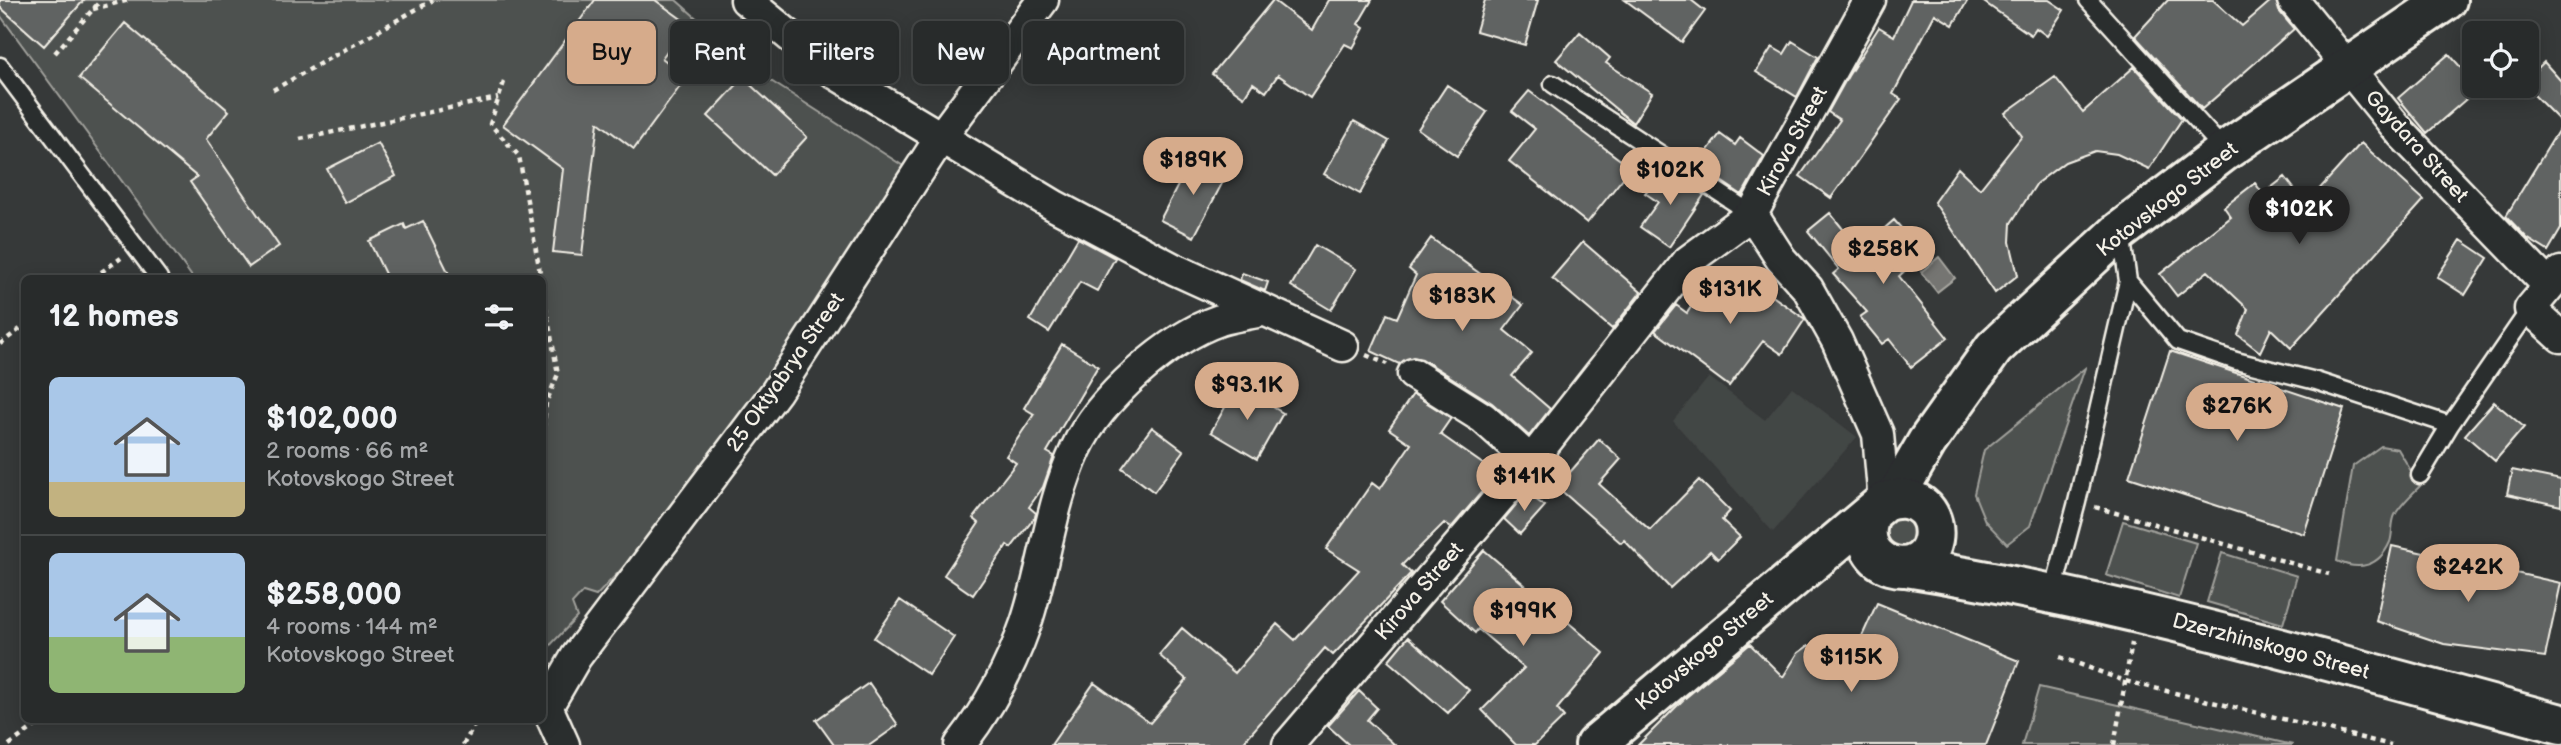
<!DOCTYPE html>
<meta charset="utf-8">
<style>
body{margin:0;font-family:"Balsamiq Sans",sans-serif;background:#343737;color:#f1f3f6;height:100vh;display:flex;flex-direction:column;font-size:26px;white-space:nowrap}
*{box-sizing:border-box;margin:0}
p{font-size:23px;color:#a5a7a9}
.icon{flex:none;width:38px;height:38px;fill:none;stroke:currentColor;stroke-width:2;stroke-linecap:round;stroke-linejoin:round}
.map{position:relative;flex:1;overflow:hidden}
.sheet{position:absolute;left:21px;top:275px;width:525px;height:448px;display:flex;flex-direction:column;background:#282b2b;border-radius:10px;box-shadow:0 4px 18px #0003,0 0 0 2px #444747}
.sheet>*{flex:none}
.guide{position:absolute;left:567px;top:21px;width:665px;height:63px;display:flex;gap:14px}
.controls{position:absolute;left:2462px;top:21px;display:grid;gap:14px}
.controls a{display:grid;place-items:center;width:77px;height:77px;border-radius:10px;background:#282b2b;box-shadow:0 4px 18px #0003,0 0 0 2px #444747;font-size:35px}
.price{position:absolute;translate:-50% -60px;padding:0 16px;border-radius:24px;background:#d6ab8b;color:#111;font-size:23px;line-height:46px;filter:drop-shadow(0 2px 4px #0008)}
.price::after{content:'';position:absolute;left:50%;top:42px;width:21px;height:16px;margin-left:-10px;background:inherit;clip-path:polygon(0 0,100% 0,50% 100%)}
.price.selected{background:#222;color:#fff}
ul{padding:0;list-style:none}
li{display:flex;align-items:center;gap:21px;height:175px;padding:0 28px}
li+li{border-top:2px solid #444747}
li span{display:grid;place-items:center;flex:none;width:196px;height:140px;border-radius:10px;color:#555}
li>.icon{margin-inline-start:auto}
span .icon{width:84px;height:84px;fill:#fffc;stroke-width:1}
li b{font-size:30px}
h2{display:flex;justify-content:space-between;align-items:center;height:84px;padding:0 28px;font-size:30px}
.pill{padding:0 24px;border-radius:10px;background:#282b2b;box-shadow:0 4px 18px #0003,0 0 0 2px #444747;font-size:24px;line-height:63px}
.pill.selected{background:#d6ab8b;color:#111}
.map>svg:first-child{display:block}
</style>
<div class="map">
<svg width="2561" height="745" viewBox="0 0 2561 745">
<rect width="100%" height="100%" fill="#363939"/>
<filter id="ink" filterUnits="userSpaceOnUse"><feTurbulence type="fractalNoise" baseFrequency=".0143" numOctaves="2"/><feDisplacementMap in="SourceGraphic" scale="14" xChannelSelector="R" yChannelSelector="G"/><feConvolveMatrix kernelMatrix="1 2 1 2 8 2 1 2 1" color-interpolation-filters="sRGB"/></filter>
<g filter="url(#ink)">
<path fill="#434645" d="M1709,377L1765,420L1792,387L1857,437L1773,532L1673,421Z"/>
<path fill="#4e514f" stroke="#a1a19c" stroke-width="2" d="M0,0H676L760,74L908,169L770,383L650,539L596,596L583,592L572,604L577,617L543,653L542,278H193L0,15Z
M2085,368L2030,526L2007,544L1985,521L1974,494L1984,450Z
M2381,446L2398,449L2420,486C2412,494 2400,505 2395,515C2391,523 2393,534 2390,542C2379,567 2359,571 2337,561L2353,466Z
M1883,510L1926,526L1903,559L1873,525Z
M2123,521L2196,543L2179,598L2106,575Z
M2222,553L2297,576L2283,624L2207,602Z
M2039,687L2293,745H2022Z"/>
<path fill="#757572" stroke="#a8a7a1" stroke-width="2" d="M1939,257L1955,278L1937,292L1921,272Z"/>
<path fill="#616362" stroke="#f4f1e8" stroke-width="2" d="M0,0H84L44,46L0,7Z
M595,0H655L687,23L662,58L687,77L634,149L598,122L582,255L553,252L563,169L503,125Z
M1273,0L1312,30L1329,0H1372L1358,24L1364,28L1353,48L1345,44L1310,97L1278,75L1266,92L1253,83L1244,97L1212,74Z
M1485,0H1538L1525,45L1476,31Z
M1625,0H1691L1705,11L1682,42Z
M1911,0H1968L1953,25L1935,14L1893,94L1901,99L1831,198L1800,176L1840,120L1828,112L1848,76L1879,27L1894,36Z
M1981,0H2049L2064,10L2047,36L2036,28L2031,35Z
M2168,0H2213L2242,26L2272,0H2276L2279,11L2294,29L2202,109L2135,36Z
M125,23L229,111L206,139L279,246L249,267L190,182L197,177L79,78Z
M1580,32L1610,58L1606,63L1652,93L1633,123L1556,60Z
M1792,41L1818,57L1797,97L1756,72L1772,47L1784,54Z
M2449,54L2479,88L2427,133L2398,98Z
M2544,62L2561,81V122L2525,86L2527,79Z
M2134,67L2182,119L2149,169L2117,154L2095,151L2065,162L2037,183L2011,223L2010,242L2018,275L1995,293L1934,202L1958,168L1980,189L2022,136L2005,113L2055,77L2083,112Z
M743,78L807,137L772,175L708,116Z
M1447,85L1487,112L1457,156L1418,129Z
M1529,91L1631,168L1587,223L1509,161L1535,129L1512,111Z
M1354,121L1389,141L1360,194L1324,174Z
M2561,126V229L2548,251L2527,238L2506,216Z
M1720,134L1735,145L1740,138L1764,156L1742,195L1697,165Z
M378,143L396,176L345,203L327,169Z
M2361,143L2424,200L2291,348L2271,329L2260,352L2238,335L2248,309L2208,271L2177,296L2160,274L2231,217L2224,207L2255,183L2263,194L2285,177L2306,204Z
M1193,156L1227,174L1194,237L1160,220Z
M1665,169L1704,195L1669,247L1640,227L1658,202L1645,193Z
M1830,213L1860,250L1894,220L1924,254L1899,276L1948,338L1911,367L1889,339L1882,344L1860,317L1867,312L1833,274L1839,269L1808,231Z
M423,221L451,278H387L369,241L404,224L406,229Z
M1078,238L1115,258L1097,291L1080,282L1049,332L1030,320Z
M1431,238L1523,305L1504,330L1532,353L1512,376L1550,409L1529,436L1492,403L1422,359L1413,357L1399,364L1371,351L1387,314L1397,318L1416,275L1409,269Z
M2461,240L2488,258L2465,295L2437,277Z
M1583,242L1641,292L1612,329L1552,278Z
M1315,245L1356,269L1331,310L1291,286Z
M1717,268L1761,296L1764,290L1805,319L1782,354L1763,341L1729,386L1655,331L1676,305L1687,313Z
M1242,273L1268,282L1265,291L1240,280Z
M1062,344L1098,366L1047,452L1054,456L1043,487L1029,507L1036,513L1035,517L1011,548L1007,545L973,595L944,575L979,523L973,518L1016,463L1006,456L1034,414L1024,408Z
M2170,351L2344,409L2304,534L2129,477Z
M1237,386L1283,413L1257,459L1211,432Z
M1413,394L1451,418L1440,434L1497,474L1451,528L1444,523L1402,565L1411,573L1382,604L1333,655L1325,648L1241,745H1051L1094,683L1150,723L1187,680L1159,655L1182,628L1235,673L1277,624L1295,640L1359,570L1326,549L1372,483L1380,489L1411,444L1389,429Z
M2494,402L2524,427L2495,461L2465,435Z
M1152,427L1184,451L1154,492L1122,468Z
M1599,439L1621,459L1599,484L1650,530L1699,480L1730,511L1722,520L1740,537L1718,559L1710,551L1670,588L1624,540L1621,543L1557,487Z
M2512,470L2561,480V506L2507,494Z
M1526,493L1545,506L1520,534L1504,519Z
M2392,546L2561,583L2545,657L2444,644L2376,621Z
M1484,550L1604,653L1557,709L1564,717L1535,745H1516L1482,710L1524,668L1478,629L1475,633L1440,601Z
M900,600L954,637L929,675L874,638Z
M1877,603L2019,661L1986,745H1638L1684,699L1750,644L1783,677L1798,653L1808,646L1826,645L1850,663Z
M1408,637L1469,690L1448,713L1388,661Z
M869,683L898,725L870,745H834L816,720Z
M1359,691L1377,708L1367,720L1395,745H1349L1328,726Z"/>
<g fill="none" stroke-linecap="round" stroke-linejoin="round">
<defs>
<path id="lane" d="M2088,0L2225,151
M0,66L159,278
M1553,84L1752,214
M2128,281L2178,341L2236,361L2316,381L2450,425
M2420,475L2450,425L2530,309
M2053,592L2077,502L2128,281L2121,233"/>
<path id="street" d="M746,0L836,74L1055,206L1174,269L1343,346
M2293,0L2401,133L2549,286
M1752,214L1781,259L1808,289L1837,341L1878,434L1884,502
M2561,272L2530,309L2561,337
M1413,374L1483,418L1531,461
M564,745L547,707L576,657L776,392L941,137L1043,0
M960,745C988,709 1011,666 1026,623C1045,566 1050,505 1076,449C1099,399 1168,338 1220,320C1233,316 1248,314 1262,311
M1288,745L1531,461L1688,261L1752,214L1870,0"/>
<path id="secondary" d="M1894,499L1927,442L1994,348L2120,231L2225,151L2447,0"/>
<path id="highway" d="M1906,567C2129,602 2344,666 2561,724
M1595,745L1884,502C1899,497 1913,497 1925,509C1932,517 1935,529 1933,540C1924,586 1853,569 1869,518"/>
</defs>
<use href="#lane" stroke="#f4f1e8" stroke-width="21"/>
<use href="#street" stroke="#f4f1e8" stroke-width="35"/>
<use href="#secondary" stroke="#f4f1e8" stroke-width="44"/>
<use href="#highway" stroke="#f4f1e8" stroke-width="44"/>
<path stroke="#f4f1e8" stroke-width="4.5" stroke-dasharray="5 5" stroke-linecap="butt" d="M93,9L129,0
M55,53L101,0
M504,82L490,124L519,156L541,278
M273,90L433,0
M300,139L498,98
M93,278L121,258
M542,287L558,374L546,403L542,445
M0,344L24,326
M1366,355L1387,364
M2095,507L2329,574
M2060,657L2125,681L2391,745
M9,745L45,719
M463,745L478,719
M2114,745L2132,643"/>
<use href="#lane" stroke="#2a2d2e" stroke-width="16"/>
<use href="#street" stroke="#2a2d2e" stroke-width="30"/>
<use href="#secondary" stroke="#2a2d2e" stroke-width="38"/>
<use href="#highway" stroke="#2a2d2e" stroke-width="38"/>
</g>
</g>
<g text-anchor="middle" stroke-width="7" stroke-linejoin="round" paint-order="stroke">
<g font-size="21" fill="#f4f1e8" stroke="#2a2d2e">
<text transform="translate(1792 141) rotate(-61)" y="7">Kirova Street</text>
<text transform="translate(2417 146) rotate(48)" y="7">Gaydara Street</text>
<text transform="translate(2167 199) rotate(-38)" y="7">Kotovskogo Street</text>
<text transform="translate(785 372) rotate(-55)" y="7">25 Oktyabrya Street</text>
<text transform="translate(1419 591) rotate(-49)" y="7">Kirova Street</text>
<text transform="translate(2271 646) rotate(15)" y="7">Dzerzhinskogo Street</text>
<text transform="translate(1704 651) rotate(-40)" y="7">Kotovskogo Street</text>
</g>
</g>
</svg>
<div class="controls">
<a><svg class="icon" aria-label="locate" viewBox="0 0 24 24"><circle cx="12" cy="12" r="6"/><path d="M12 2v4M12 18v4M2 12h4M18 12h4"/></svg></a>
</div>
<b class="price" style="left:1193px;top:197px">$189K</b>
<b class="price" style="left:1670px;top:207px">$102K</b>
<b class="price selected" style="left:2299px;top:246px">$102K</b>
<b class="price" style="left:1883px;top:286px">$258K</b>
<b class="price" style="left:1730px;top:326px">$131K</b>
<b class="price" style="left:1462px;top:333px">$183K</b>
<b class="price" style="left:1247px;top:422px">$93.1K</b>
<b class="price" style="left:2237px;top:443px">$276K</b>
<b class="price" style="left:1524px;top:513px">$141K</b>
<b class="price" style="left:2468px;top:604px">$242K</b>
<b class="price" style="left:1523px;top:648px">$199K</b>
<b class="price" style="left:1851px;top:694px">$115K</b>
<div class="guide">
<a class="pill selected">Buy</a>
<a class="pill">Rent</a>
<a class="pill">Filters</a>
<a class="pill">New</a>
<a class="pill">Apartment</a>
</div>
<section class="sheet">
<h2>12 homes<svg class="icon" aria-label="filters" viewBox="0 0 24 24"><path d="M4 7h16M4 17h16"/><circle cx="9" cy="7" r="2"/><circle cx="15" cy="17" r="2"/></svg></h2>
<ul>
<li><span style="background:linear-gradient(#a9c7e8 75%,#c2b280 0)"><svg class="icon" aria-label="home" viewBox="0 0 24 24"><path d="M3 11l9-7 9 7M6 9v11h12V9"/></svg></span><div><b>$102,000</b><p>2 rooms · 66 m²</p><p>Kotovskogo Street</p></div></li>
<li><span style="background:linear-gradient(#a9c7e8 60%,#8fb573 0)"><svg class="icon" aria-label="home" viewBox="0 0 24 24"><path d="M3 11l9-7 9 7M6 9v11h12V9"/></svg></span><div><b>$258,000</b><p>4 rooms · 144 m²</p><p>Kotovskogo Street</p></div></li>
</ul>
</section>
</div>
